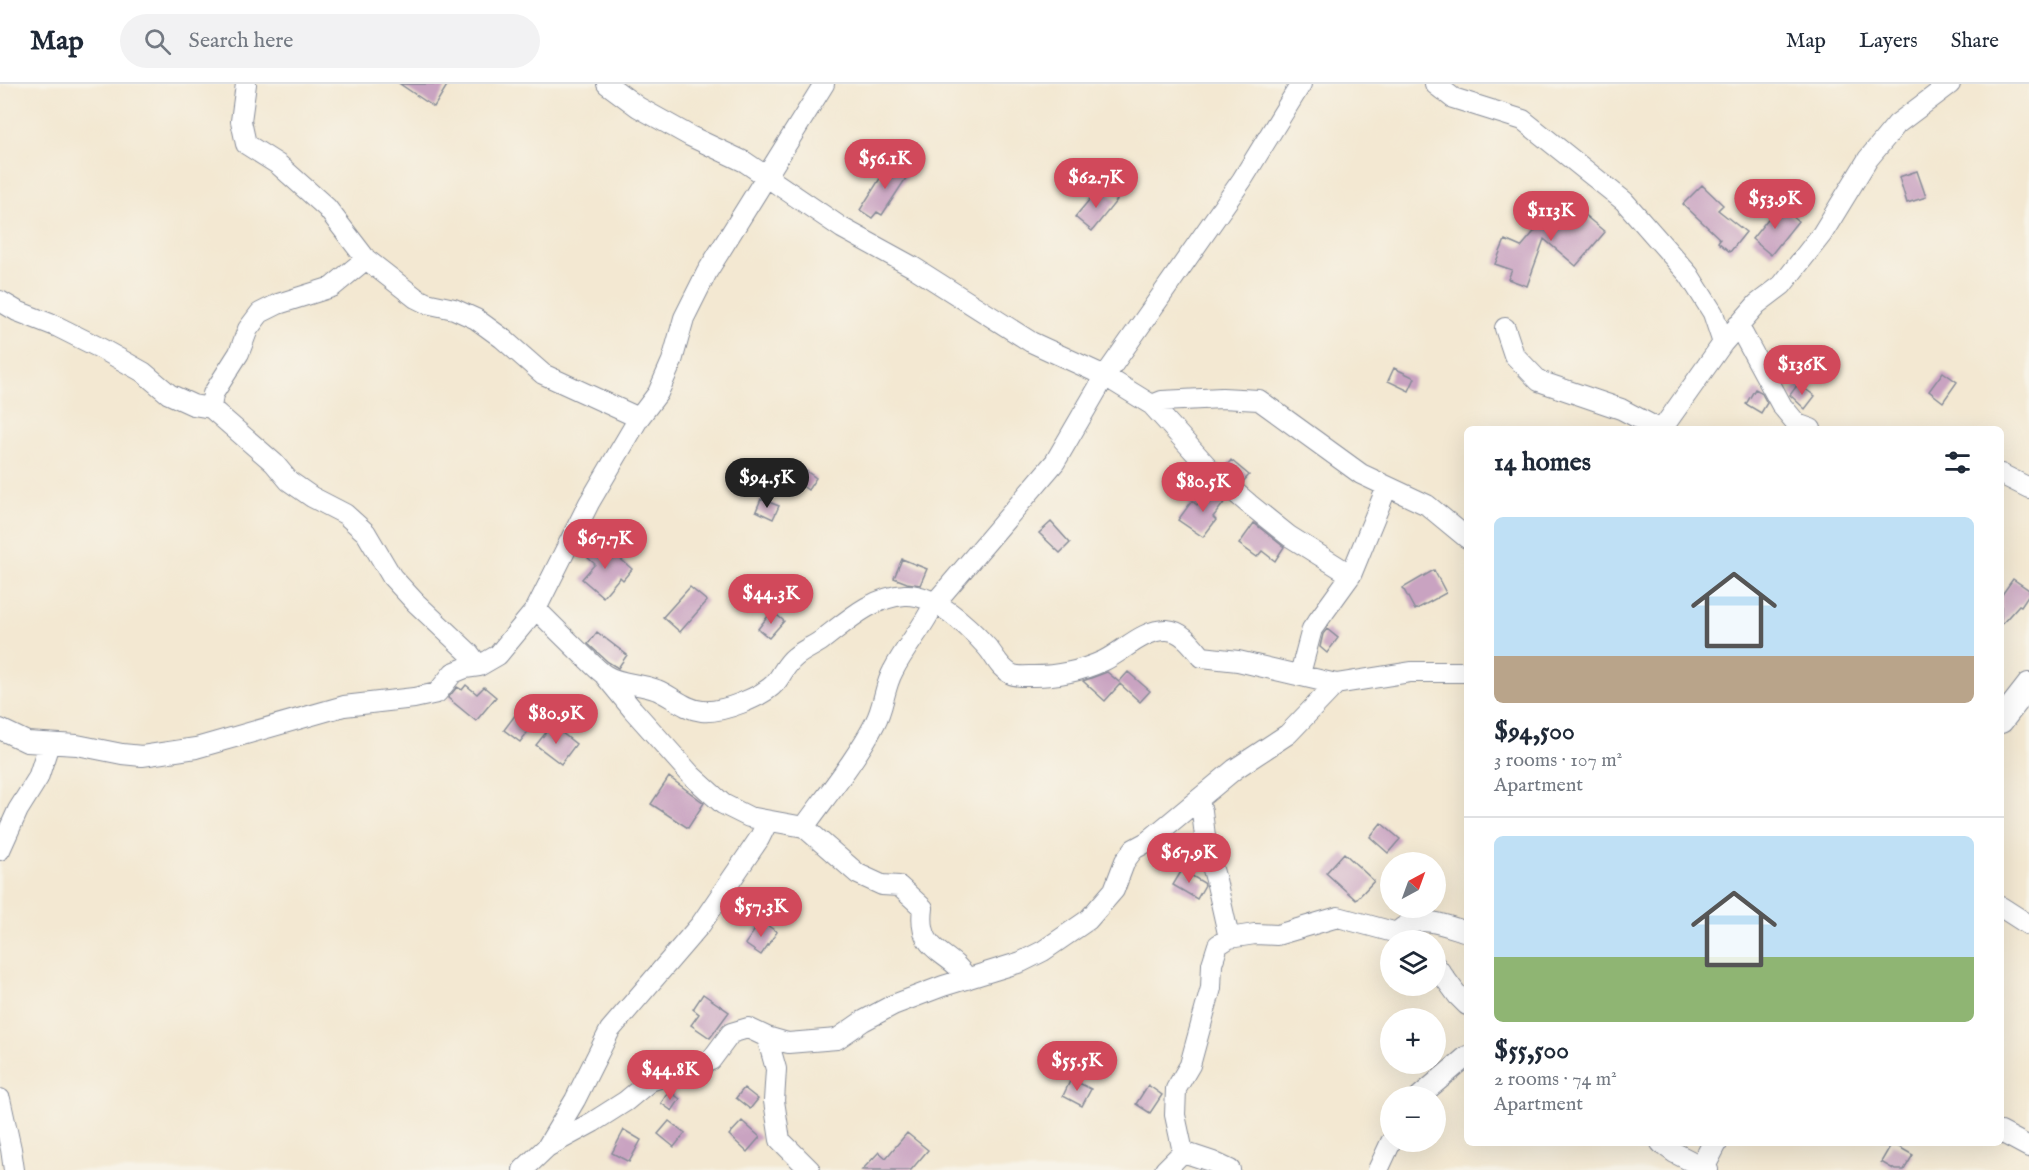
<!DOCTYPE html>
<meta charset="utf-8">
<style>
body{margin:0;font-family:"IM FELL English",serif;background:#f2f2f3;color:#1f2937;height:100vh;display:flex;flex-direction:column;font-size:22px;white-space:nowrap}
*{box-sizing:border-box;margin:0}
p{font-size:20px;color:#747a83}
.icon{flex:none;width:33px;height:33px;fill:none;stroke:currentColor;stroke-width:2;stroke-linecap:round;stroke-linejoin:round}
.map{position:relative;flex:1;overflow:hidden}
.drawer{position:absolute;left:1464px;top:342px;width:540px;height:720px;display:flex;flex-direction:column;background:#fff;border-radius:9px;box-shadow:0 6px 24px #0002}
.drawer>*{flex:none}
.needle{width:39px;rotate:41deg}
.fabs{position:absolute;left:1380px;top:768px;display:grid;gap:12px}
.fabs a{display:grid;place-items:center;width:66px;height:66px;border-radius:50%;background:#fff;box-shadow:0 6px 24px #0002;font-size:30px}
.price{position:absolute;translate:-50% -51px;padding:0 14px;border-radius:21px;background:#d1495b;color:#fff;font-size:20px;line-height:39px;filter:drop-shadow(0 2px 3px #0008)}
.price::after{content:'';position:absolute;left:50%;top:36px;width:18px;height:14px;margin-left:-9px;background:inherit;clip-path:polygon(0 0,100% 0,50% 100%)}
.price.selected{background:#222;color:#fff}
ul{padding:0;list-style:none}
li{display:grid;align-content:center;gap:12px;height:318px;padding:0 30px}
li+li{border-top:2px solid #e0e1e3}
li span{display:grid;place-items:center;height:186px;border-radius:9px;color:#555}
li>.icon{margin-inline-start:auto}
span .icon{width:108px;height:108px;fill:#fffc;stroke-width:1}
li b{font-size:26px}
h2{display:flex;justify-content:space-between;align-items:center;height:72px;padding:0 30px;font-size:26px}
header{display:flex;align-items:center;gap:36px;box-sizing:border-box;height:84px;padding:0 30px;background:#fff;border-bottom:2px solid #e0e1e3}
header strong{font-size:28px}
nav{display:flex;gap:33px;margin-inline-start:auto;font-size:21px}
.search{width:420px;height:54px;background:#f2f2f3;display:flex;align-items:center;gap:15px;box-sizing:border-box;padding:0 21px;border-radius:33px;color:#747a83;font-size:22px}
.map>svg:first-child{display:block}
</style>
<header>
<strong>Map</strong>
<div class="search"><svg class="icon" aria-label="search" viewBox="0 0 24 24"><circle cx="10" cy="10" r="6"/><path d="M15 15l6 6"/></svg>Search here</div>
<nav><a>Map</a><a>Layers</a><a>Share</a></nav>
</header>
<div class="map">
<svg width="2029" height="1086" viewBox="0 0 2029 1086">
<rect width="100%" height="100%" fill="#f7f3e8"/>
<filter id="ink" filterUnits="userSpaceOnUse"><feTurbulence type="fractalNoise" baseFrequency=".0167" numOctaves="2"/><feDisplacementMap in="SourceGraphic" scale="12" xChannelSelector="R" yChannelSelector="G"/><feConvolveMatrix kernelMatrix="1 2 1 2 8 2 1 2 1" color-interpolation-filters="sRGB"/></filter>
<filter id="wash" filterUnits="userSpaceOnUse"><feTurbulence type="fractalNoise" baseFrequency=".008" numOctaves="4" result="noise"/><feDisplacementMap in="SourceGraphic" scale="24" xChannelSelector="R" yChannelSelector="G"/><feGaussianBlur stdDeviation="1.35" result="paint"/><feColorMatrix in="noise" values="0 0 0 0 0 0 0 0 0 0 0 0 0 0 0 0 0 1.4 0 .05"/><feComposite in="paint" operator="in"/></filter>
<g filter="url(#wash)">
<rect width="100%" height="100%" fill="#f3e8d2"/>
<g id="blocks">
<path fill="#c9a3c1" d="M400,0H448L434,23Z
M891,77L910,88L882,131L877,128L872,134L860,126Z
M1917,87L1926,113L1907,119L1899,93Z
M1702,101L1723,121L1718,126L1746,148L1730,168L1718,158L1720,155L1683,120Z
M1100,103L1117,116L1092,147L1075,133Z
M1570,119L1605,148L1576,182L1544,155L1527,202L1508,195L1512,186L1495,180L1505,156L1521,163L1556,122L1562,128Z
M1779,121L1798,137L1771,171L1752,155Z
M1394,284L1415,294L1409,307L1388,297Z
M1943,288L1957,298L1943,318L1929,307Z
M1798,300L1815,312L1805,325L1790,311Z
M1755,305L1761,308L1767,319L1761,329L1746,320Z
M1231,376L1249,391L1242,399L1225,384Z
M799,382L816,394L808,406L790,393Z
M1211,403L1226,416L1213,433L1216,436L1203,453L1178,436L1192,417L1197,421Z
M761,415L779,422L773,435L756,427Z
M1051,438L1070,459L1060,469L1039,449Z
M1254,439L1284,463L1275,477L1262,467L1257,473L1239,460Z
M601,458L632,485L623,496L620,493L603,513L582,495L595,480L588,474Z
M902,475L927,485L920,501L907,499L894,494Z
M1434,486L1446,509L1415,526L1403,504Z
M2013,495L2029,506V510L2021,522L2019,521L2001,541V512Z
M690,503L707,517L680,548L663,533Z
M772,527L784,537L769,554L758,545Z
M1327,545L1338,554L1327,569L1320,563L1323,550Z
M597,548L627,571L618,584L608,578L588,560Z
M1107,588L1119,598L1128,588L1150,607L1140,618L1120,600L1105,617L1083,597Z
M466,601L477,610L484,603L496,613L476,637L448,614L457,603L462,606Z
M516,630L532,642L520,658L504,646Z
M552,641L576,660L561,680L536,661Z
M669,693L704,719L688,744L651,720Z
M1381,739L1400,755L1388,769L1370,753Z
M1344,769L1374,797L1356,816L1326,789Z
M1182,786L1204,799L1205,801L1197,815L1173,801Z
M761,837L777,848L761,871L745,860Z
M703,910L729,928L710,954L691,941L699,930L693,925Z
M1071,995L1091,1005L1082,1022L1063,1012Z
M1148,1001L1162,1011L1150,1029L1136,1020Z
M744,1004L758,1015L750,1025L736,1014Z
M669,1007L680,1015L672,1027L661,1019Z
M669,1037L685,1049L674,1063L658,1050Z
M742,1037L760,1053L747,1068L729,1051Z
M624,1046L641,1056L629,1078L612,1069Z
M907,1049L928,1066L911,1086H862L879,1068L886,1074Z
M1892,1059L1913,1071L1904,1086H1895L1881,1078Z"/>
</g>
</g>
<g filter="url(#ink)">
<use href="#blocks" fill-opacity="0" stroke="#878c98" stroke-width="1.5"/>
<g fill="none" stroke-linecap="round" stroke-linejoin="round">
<defs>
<path id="minor" d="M246,0L241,37L246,60L279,81L327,124L366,175L416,214L426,219L454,225L476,235L502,254L543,290L639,334
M607,0L638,23L690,52L745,78L842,144L913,183L1031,258L1105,292L1242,96L1301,0
M1435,0L1453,14L1523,36L1624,117L1689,191L1713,229L1723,259
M0,217L17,227L58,243L102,265L143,288L169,310L193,321L211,324L274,379L289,397L312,413L345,430L366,449L392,493L416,519L469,569L479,582
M1738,241L1782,322L1797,340L1811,345
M1505,244L1514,271L1539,297L1621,325L1659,345
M1152,321L1162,317L1222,314L1259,316L1361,390L1427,421L1467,454
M211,324L213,310L239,269L248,245L260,229L278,220L332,203L366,175
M1662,345L1723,259L1757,220L1782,201L1822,150L1868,75L1897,40L1950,0
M2001,390L2029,404
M536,525C553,542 570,559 588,576C593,581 599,587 605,591C620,601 641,599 657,606C672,612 684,625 702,627C722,629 763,613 776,598C783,589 786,580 795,573C803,566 814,562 822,556C847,537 872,513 905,511C934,509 969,543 987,563C995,572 999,584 1011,590C1016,593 1026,592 1033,592C1058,592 1081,587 1103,577C1124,567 1144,545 1167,546C1183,547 1193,562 1202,573L1238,577L1336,600L1411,588H1467
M1300,590L1312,545L1351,491L1387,403
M605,592L633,626L692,692L723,720L749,733L804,743L858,790L882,801L899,802L923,824C917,871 950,865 967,895
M0,645L27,658L77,661L122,670L142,672L196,664L344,622L414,614L437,609L453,589L465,584L479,582L498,571L536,525L589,419L639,334L658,309L672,277L684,234L707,188L824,0
M1198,716L1202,727L1206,761L1216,796L1229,854
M804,743C827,711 858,673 875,639C884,623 884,603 893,587C905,563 923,544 934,520L1055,378L1105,292L1152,321L1216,392L1249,420L1289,452L1351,491
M0,766L18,726L38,694L49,660
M2001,823L2029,841
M1397,849C1415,827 1444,841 1467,848
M1436,882L1458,912L1467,921
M767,953L776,985L774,1017L780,1056L810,1086
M1420,1012L1467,972
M0,1015L11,1065L14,1086
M2001,1048L2029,1063
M1661,1059L1675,1069L1708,1086
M547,1063L593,1038L626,1017L650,997L711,976L731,949L748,944L767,953L788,959L837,955L863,937L893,921L943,902L1021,878L1043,867L1088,836L1114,806L1125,777L1134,765L1147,758L1235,685L1288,650L1336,600
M1183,1068L1175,1031L1176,1005L1190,981L1211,904L1212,880L1218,861L1229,854L1255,850L1277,851L1338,833L1397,849L1409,856
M1183,1068L1213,1078L1230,1086
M523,1086L547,1063L575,1016L610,946L701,840L759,755L768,737
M1165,1086L1183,1068
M1378,1086L1391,1058"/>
<path id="tertiary" d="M2001,637L2029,601
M1701,1086L1715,1059"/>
</defs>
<use href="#minor" stroke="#878c98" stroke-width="22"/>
<use href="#tertiary" stroke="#878c98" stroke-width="26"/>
<use href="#minor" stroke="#fff" stroke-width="20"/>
<use href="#tertiary" stroke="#fff" stroke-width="24"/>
</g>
</g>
</svg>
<div class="fabs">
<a><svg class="needle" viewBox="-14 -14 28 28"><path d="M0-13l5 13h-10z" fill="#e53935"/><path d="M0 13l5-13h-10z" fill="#747a83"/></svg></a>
<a><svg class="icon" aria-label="layers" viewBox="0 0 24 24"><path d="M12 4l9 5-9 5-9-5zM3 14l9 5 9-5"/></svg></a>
<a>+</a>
<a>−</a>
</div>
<b class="price" style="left:885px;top:106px">$56.1K</b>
<b class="price" style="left:1096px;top:125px">$62.7K</b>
<b class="price" style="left:1775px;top:146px">$53.9K</b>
<b class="price" style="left:1551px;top:158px">$113K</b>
<b class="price" style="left:1802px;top:312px">$136K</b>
<b class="price selected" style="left:767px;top:425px">$94.5K</b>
<b class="price" style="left:1203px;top:429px">$80.5K</b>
<b class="price" style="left:605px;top:486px">$67.7K</b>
<b class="price" style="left:771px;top:541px">$44.3K</b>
<b class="price" style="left:556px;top:661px">$80.9K</b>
<b class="price" style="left:1189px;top:800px">$67.9K</b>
<b class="price" style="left:761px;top:854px">$57.3K</b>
<b class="price" style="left:1077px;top:1008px">$55.5K</b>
<b class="price" style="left:670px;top:1017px">$44.8K</b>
<section class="drawer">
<h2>14 homes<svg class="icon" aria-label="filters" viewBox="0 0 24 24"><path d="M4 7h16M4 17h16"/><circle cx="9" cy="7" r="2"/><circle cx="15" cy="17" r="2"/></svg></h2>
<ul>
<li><span style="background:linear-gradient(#bfe0f5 75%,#b9a48a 0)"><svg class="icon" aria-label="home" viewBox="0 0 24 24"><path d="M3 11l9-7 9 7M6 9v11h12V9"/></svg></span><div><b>$94,500</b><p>3 rooms · 107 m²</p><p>Apartment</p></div></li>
<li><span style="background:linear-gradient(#bfe0f5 65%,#8fb573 0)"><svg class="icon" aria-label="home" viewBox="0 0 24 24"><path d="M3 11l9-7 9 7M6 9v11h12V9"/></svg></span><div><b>$55,500</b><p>2 rooms · 74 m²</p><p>Apartment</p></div></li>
</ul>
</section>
</div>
